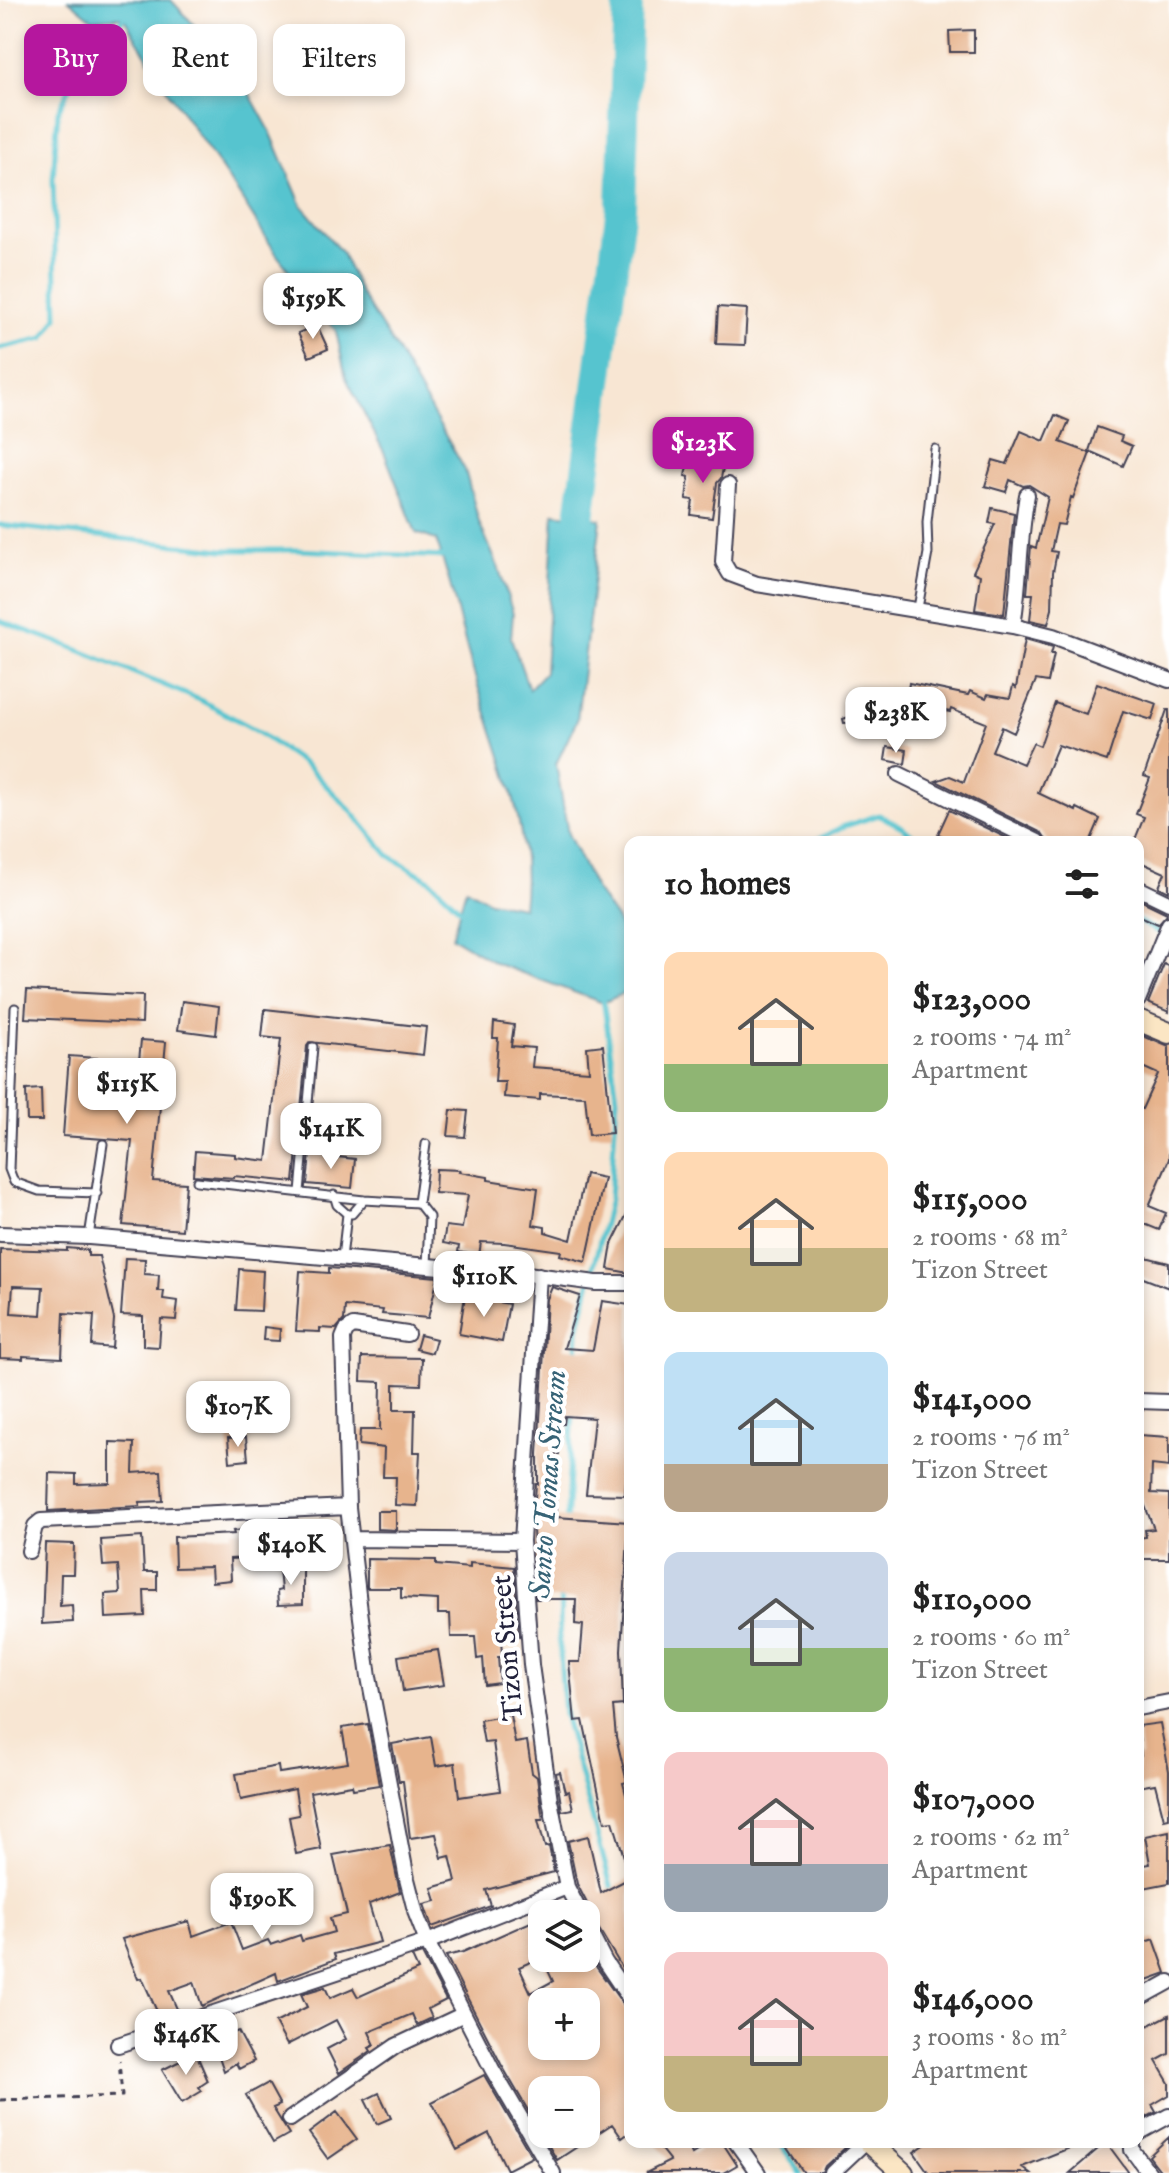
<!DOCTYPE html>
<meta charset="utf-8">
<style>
body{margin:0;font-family:"IM FELL English",serif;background:#f6f6f6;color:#222;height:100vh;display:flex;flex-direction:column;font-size:30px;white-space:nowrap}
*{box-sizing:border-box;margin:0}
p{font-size:26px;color:#767676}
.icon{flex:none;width:44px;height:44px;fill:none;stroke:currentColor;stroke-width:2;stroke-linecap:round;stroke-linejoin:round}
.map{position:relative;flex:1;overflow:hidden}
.sheet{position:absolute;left:624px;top:836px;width:520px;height:1312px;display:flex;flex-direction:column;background:#fff;border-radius:16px;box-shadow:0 4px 12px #0003}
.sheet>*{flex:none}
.hud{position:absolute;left:24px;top:24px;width:480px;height:72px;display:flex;gap:16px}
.tools{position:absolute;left:528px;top:1900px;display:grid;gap:16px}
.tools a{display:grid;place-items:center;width:72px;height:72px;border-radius:16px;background:#fff;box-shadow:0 4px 12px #0003;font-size:40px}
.price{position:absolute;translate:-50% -68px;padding:0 18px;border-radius:16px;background:#fff;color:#222;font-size:26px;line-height:52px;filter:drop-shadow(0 2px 4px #0008)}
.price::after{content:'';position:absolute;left:50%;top:48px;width:24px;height:18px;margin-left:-12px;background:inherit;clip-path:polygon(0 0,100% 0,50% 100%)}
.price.selected{background:#b5179e;color:#fff}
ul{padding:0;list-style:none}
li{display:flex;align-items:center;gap:24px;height:200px;padding:0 40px}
li span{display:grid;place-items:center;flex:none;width:224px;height:160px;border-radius:16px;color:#555}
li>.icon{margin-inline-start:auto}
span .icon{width:96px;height:96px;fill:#fffc;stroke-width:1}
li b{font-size:34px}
h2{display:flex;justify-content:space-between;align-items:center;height:96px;padding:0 40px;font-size:34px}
.pill{padding:0 28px;border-radius:16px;background:#fff;box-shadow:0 4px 12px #0003;font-size:28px;line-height:72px}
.pill.selected{background:#b5179e;color:#fff}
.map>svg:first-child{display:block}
</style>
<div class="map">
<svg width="1169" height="2173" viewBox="0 0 1169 2173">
<rect width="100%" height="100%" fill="#fff"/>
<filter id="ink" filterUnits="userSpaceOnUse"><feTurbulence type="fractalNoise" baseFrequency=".0125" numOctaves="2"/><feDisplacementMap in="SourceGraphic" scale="16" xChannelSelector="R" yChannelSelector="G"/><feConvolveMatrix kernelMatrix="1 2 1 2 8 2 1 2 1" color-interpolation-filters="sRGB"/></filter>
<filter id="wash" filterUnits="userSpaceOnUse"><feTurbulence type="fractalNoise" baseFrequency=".006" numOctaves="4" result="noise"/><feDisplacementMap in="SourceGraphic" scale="32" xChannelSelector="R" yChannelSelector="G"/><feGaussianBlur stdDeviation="1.8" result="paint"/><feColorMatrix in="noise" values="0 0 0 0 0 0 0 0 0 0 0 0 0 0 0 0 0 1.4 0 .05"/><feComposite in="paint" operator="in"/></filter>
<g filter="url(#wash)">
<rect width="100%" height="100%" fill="#f8e6d3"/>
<path fill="#57c4cf" stroke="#3c7385" stroke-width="2" d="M69,0H171L237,71L270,131L302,206L342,253L361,294L396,349L465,470L479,522L499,569L513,614L511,638L529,689L545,672L554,513L601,519L577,720L556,764L568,834L594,887L617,920L630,948V990L603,1003L495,963L452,937L466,888L489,901L523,907C534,823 493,742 471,663C459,622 451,580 436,540L416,533L384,452L346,378L336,331L277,255L238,193L169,93L123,17L92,19Z"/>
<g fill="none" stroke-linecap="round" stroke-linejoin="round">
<path stroke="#57c4cf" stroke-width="5" d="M0,348L44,338L57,317L53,179L58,111L80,68L126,15
M0,525L223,550H297L445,557
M0,621L71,647L200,700L252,728L307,766L353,813L388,855L431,881L464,913
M813,842L842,827L879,815L902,827L920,842
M1138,921L1162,934
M577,1352L578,1330L610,1199L617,1097L603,999
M566,1524L573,1410
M562,1594L559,1636L564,1714L613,1893
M779,2142L801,2173"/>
<path stroke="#57c4cf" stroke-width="30" d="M575,555L621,207L628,0"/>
</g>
<g id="blocks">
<path fill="#e7b48d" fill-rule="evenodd" d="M974,30V52H950L949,31Z
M718,307L747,309L745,345L716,344Z
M317,325L328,349L309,357L298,333Z
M1055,415L1069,421L1060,442L1090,453L1073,498L1071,497L1064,525L1057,524L1051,551L1057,552L1053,572L1052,609L1048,624L1030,620L1033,594H1027L1031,546L1036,548L1048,497L1029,485L1023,486L1010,480L1006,492L985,486L993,460L1007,464L1021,431L1044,441Z
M1097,427L1122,436L1120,441L1132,446L1123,466L1089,451Z
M689,456L724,463L721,478L717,483L712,518L691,515L693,500L686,499L689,477L685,476Z
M992,508L1014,513L1004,614L975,610L980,575L973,572L995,524L989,523Z
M1025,639L1053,647L1051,654H1054L1048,682L1036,680L1014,733L1002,727L992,751L1023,764L1033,743L1040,746L1055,703L1086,714L1097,683L1157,704L1152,720L1123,711L1107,761L1058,745L1038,793L1076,811L1077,808L1100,819L1090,842H1048L1042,833L936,781L950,776L964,782L986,723L951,709L950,712L941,710L934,725L906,712L899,730L875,721L844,723L843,719L864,712V702L878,701L879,707L907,697L909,683L968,695L970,691L986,698L988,694L1010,698L1013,686L1016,688Z
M1167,710H1169V892L1159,887L1165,873L1138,861V842H1134L1144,817L1136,814L1150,778L1144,776Z
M887,747L907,750L905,764L885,760Z
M949,810L1015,842H955L938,834Z
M1138,899L1167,913V914L1158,924L1138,915Z
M1164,964L1169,966V1012L1148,1003Z
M27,990L143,996L142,1023L25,1018Z
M182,1001L219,1006L216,1035L178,1030Z
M265,1009L426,1027L423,1055L310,1042L307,1046L294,1182L234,1176V1178L193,1175L195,1151L235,1154V1157L267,1161L281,1039L262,1037Z
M494,1022L514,1025L511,1046L534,1048L532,1067L589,1071L587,1047L603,1045L612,1133L589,1135L585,1096L540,1094V1100L504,1097L505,1082H495L498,1038H493Z
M1143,1036L1169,1047V1159L1149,1206L1166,1213L1159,1230L1142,1223L1138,1232V1108L1142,1109L1158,1074L1138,1065V1047Z
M141,1040L166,1042L153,1181L186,1183L182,1230L123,1225L132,1141L63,1136L69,1056L139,1061Z
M41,1089L42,1121H27L26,1090Z
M451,1110L468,1111L465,1137L448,1136Z
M310,1154L355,1159L352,1188L307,1184Z
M436,1169L460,1170L459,1172L488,1177V1180L538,1188L533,1225L545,1227V1232L571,1240L585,1174L604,1178L586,1262L560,1255L561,1251L504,1243L481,1242L479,1256L458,1252L459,1246L443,1243L446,1226L462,1228L468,1195L435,1193Z
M630,1208V1273H629L608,1269L612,1244Z
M67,1248L88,1250V1256H99L114,1319L112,1348L92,1346L94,1315L64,1313L62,1358L23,1356V1359L0,1358V1249L67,1251ZM13,1286L43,1287L41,1315L11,1313Z
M1138,1255L1169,1263V1288L1138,1276Z
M125,1258L145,1259L144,1274L159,1275L158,1291H164L163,1299L178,1301L176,1320L161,1319L159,1347L143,1346V1316L121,1315Z
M329,1268L438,1277L428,1318L382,1314L383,1310L345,1306L344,1320L336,1329L320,1328V1332L296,1331L300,1271L329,1273Z
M239,1269L263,1271L261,1311L236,1310Z
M552,1287L580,1296L564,1348L593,1350L602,1301L630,1305V1418L625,1495L586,1494L594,1418L565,1416L564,1424H559V1454H554L556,1517L629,1522L621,1650L623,1705L613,1706L616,1737L627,1782L623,1783L630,1810V1866L627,1867L613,1821L605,1822L583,1720L575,1721L569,1662H580L583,1625L575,1624L576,1599H536L533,1528L536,1484H538V1454L547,1299Z
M465,1296L509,1304L502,1342L459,1334Z
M264,1327L280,1329L279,1341L263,1340Z
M420,1335L436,1339L432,1353L416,1349Z
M362,1357L422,1358L421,1385L394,1384V1410H415L414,1452H420L417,1506L395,1505L396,1477H383L384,1448L359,1445L360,1430H380L381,1382L361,1381Z
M1138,1435L1169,1437V1467L1152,1465L1151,1493L1169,1494V1559H1138V1538L1146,1537L1145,1530L1154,1529L1138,1488Z
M246,1437L248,1460L230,1462L228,1438Z
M110,1442L134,1443L133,1473L161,1471L163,1501L139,1502L140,1506L48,1511L49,1473L76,1474V1484L110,1483Z
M377,1511H396V1530L377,1529Z
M263,1529L265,1557L230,1559L231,1580L212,1582L211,1567L175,1568L174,1537L234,1534L233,1531Z
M142,1537L144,1572H157V1590H144L145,1616L106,1618L105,1594L120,1593L118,1565L103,1566L101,1540Z
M45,1543L74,1544L73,1574H61L60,1606L72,1605L73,1622L42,1624Z
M367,1559L436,1560V1565L470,1568V1563L514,1567L519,1636L501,1637L502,1657H498L500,1683L485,1685L483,1658L477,1659L475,1637H451L450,1614H438V1600L401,1598V1588H367Z
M303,1568V1604L278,1605L277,1591L281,1590L279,1570Z
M438,1650L444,1685L403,1691L398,1656Z
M510,1715L515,1743L527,1741L532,1773L537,1777L543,1820H538L545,1847L549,1846L554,1872L486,1890L491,1906L432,1927L424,1904L436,1901L432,1888L456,1881L450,1856L442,1858L436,1834L410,1838L403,1781H399L392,1744L431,1737L436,1766L455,1763L459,1797L500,1791L493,1742L484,1743L480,1720Z
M1160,1723L1169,1771V1818L1164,1819L1155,1784L1138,1787V1757L1141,1756L1138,1726Z
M368,1724L379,1785L353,1789L352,1785L310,1792L321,1849L296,1854L289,1817L299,1815L295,1789L241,1800L236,1774L278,1766L279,1773L348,1763L342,1728Z
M560,1772L565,1792L569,1791L573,1809L562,1811L556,1773Z
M1169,1831V1883L1138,1889V1866L1150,1864L1145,1836Z
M588,1836L601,1893L630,1878V1981L591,1916L590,1909L577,1884L568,1841Z
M390,1845L400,1892L369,1904L380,1942L334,1954L336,1959L278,1981L276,1973L202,2006L194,1982L169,1991L177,2009L159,2016L142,1978L138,1979L122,1939L189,1921L193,1936L231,1922L242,1950L268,1940L271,1945L300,1935L302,1941L334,1932L330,1918L347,1914L333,1855Z
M542,1917V1957L519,1967L531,1993L553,1981L542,1958H586V1947L597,1968L630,2014V2132L622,2138L612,2124L557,2160L501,2064L446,1956L463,1952ZM542,2002H586V2046H542ZM542,2090H586V2134H542Z
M1154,1939L1166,1973L1138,1983V1944Z
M422,1954L446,2000L428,2009L432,2018L417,2025L412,2014L369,2032L375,2045L369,2048L371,2051L339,2073L327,2049L346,2039L336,2020L287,2045L275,2023L307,2007L301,1994L325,1987L330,1998L353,1988L358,1997L418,1970L412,1957Z
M1169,2015V2054L1156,2061L1169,2083V2095L1152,2105L1156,2112L1138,2122V2031Z
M238,2031L254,2061L239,2069L236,2063L224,2071L214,2042Z
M196,2053L208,2081L199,2087L202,2091L182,2103L162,2070Z
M484,2075L532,2157L507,2170L489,2133L457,2150L432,2102Z
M268,2083L280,2105L273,2108L289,2134L273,2143L246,2095Z
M379,2093L391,2118L377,2124L365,2100Z
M337,2112L357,2139L328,2159L309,2133Z
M1169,2137V2173H1162L1149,2156Z
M655,2142H686L692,2154L712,2142H722L737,2165L723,2173H646L670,2161Z
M783,2142H843L846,2147L825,2166L822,2173H804Z
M929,2142H1082V2143L1022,2167L1030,2173H929L914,2152Z
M1106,2142L1129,2173H1070Z"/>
</g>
</g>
<g filter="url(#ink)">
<use href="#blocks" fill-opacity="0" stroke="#423f52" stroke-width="2"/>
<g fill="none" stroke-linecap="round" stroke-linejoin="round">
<defs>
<path id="lane" d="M918,608L928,553L927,522L935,449
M15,1008L9,1169L14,1182L39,1191L97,1193
M426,1144L418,1203L429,1217L427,1266
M197,1181L364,1200L418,1203
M300,1192L313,1047
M334,1195L337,1205L347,1214H352L364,1200
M89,1237L103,1144
M342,1258L347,1214"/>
<path id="street" d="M728,485L723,562L730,574L757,584L1013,626L1053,636L1169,680
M1013,626C1020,582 1019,539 1027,495
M899,774L1038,842
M1138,888L1169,903
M1138,1000L1169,924
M0,1234L89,1237L440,1267L467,1266L596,1283H630
M539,1275L522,1541L531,1665L550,1800L567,1887L581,1914
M407,1334L353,1326L346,1331L343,1338L348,1507L359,1603L369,1677L407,1879L416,1914L427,1942L492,2069L553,2173
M1138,1401L1169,1402
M354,1539L522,1541
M29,1551L35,1526L41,1521L348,1507
M1138,1708L1169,1702
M586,1925L605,1962L630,1999
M1138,1999L1169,1982
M118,2045L427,1942L567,1887
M290,2119L396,2046L464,2014
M1138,2133L1169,2116
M736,2142L758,2173
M1132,2142V2150L1149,2173
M832,2173L865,2142"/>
<path id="secondary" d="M1138,1020L1169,1033
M869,2142L903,2173"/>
</defs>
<use href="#lane" stroke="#423f52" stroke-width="11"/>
<use href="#street" stroke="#423f52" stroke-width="18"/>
<use href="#secondary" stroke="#423f52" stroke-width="24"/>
<path stroke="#423f52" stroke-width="3" stroke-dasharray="6 6" stroke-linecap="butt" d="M0,2100L122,2096L119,2061"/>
<use href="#lane" stroke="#fff" stroke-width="7"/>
<use href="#street" stroke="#fff" stroke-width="14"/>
<use href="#secondary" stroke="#fbe6c4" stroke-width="20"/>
</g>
</g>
<g text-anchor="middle" stroke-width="8" stroke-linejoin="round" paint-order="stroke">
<g font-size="28" fill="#22223b" stroke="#fff">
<text transform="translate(506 1648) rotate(-95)" y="10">Tizon Street</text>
</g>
<g font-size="30" font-style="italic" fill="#376376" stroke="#fff">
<text transform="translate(547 1484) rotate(-86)" y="10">Santo Tomas Stream</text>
</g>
</g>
</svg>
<div class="tools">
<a><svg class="icon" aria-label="layers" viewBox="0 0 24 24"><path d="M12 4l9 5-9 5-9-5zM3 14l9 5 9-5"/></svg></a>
<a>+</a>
<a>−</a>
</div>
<b class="price" style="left:313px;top:341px">$159K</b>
<b class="price selected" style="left:703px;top:485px">$123K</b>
<b class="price" style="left:896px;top:755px">$238K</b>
<b class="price" style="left:127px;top:1126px">$115K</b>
<b class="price" style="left:331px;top:1171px">$141K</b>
<b class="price" style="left:484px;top:1319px">$110K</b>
<b class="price" style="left:238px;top:1449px">$107K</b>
<b class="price" style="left:291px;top:1587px">$140K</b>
<b class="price" style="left:262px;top:1941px">$190K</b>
<b class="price" style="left:186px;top:2077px">$146K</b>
<div class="hud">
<a class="pill selected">Buy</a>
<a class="pill">Rent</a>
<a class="pill">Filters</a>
</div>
<section class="sheet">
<h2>10 homes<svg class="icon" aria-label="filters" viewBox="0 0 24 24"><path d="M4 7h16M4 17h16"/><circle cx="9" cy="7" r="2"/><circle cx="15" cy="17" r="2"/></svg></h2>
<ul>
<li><span style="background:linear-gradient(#ffd9b3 70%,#8fb573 0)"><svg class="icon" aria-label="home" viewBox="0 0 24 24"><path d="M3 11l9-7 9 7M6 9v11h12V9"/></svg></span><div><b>$123,000</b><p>2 rooms · 74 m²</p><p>Apartment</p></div></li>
<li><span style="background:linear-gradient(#ffd9b3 60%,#c2b280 0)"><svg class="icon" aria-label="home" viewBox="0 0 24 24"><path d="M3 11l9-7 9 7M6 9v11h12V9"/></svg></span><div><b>$115,000</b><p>2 rooms · 68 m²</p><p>Tizon Street</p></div></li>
<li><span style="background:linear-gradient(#bfe0f5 70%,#b9a48a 0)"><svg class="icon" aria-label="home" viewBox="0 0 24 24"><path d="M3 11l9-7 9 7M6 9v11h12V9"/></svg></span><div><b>$141,000</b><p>2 rooms · 76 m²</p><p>Tizon Street</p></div></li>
<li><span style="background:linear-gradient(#c9d6e8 60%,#8fb573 0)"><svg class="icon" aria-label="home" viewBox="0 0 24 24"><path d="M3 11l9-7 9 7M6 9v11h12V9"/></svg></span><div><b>$110,000</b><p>2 rooms · 60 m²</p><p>Tizon Street</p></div></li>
<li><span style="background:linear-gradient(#f6c9c9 70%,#9aa5b1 0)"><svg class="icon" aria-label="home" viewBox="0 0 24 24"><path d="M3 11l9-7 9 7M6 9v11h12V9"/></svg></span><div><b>$107,000</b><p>2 rooms · 62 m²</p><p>Apartment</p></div></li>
<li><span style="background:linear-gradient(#f6c9c9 65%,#c2b280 0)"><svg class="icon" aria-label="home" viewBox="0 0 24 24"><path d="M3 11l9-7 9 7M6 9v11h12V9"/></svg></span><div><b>$146,000</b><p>3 rooms · 80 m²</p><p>Apartment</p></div></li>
</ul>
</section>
</div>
